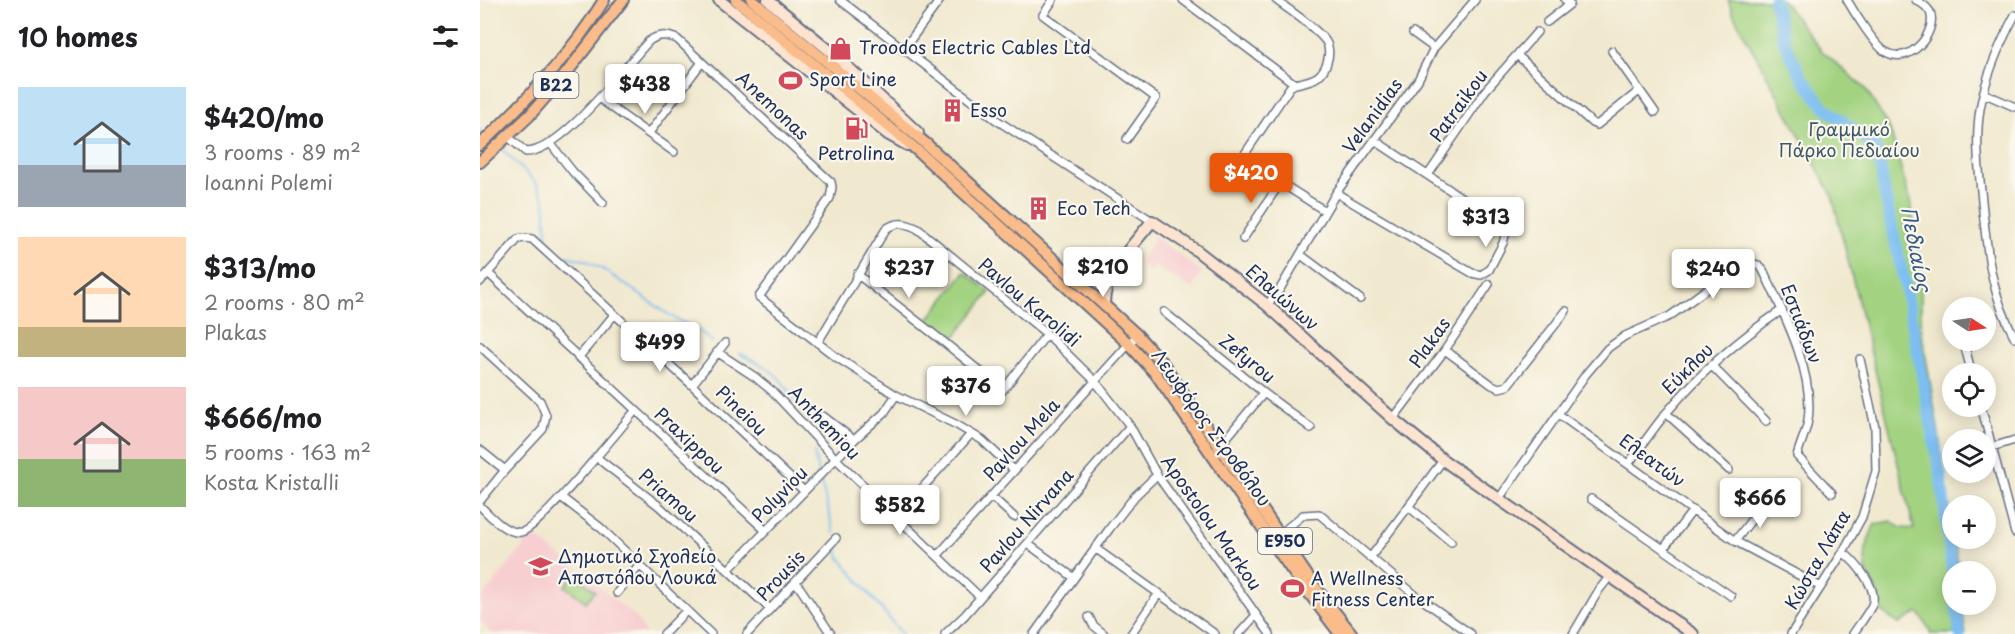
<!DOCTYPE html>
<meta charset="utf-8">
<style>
body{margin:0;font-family:"Playpen Sans",sans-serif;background:#f6f6f6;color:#202124;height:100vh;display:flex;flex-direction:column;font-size:22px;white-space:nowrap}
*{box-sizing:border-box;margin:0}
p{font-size:20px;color:#757577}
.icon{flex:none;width:33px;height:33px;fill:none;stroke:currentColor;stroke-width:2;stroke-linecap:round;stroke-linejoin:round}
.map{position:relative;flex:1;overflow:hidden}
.sheet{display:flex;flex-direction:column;background:#fff;width:480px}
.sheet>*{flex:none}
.needle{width:39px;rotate:102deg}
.controls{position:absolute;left:1462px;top:297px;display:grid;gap:12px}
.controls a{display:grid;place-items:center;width:54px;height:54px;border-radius:50%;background:#fff;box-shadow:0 3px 15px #0003;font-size:30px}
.price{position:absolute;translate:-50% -51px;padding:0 14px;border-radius:6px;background:#fff;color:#222;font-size:20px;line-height:39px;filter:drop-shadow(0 2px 3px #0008)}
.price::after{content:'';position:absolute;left:50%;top:36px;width:18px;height:14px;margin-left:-9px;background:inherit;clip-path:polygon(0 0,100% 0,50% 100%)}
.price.selected{background:#ea580c;color:#fff}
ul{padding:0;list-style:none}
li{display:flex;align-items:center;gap:18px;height:150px;padding:0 18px}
li span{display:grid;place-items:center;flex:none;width:168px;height:120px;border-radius:0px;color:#555}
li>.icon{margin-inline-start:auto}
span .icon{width:72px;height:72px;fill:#fffc;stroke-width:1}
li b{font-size:26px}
h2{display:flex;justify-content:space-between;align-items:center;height:72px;padding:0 18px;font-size:26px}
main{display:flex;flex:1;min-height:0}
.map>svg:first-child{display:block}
</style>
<main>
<section class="sheet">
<h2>10 homes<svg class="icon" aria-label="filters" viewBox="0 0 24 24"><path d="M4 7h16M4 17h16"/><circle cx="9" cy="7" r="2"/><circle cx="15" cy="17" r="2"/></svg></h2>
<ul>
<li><span style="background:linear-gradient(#bfe0f5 65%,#9aa5b1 0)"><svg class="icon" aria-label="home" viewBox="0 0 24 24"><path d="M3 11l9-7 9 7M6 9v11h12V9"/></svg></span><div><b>$420/mo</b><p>3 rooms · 89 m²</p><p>Ioanni Polemi</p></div></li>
<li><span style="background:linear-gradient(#ffd9b3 75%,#c2b280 0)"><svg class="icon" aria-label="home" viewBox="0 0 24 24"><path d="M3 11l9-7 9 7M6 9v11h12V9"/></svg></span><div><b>$313/mo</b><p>2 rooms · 80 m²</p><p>Plakas</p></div></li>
<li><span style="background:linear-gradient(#f6c9c9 60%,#8fb573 0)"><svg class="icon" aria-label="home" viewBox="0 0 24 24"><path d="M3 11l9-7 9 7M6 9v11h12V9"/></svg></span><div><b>$666/mo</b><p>5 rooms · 163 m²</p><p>Kosta Kristalli</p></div></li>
</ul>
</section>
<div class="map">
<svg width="1535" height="634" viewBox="0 0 1535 634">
<rect width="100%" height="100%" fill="#fbf7ec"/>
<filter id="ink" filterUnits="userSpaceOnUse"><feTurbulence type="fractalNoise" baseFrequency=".0167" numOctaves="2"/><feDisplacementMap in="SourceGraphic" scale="12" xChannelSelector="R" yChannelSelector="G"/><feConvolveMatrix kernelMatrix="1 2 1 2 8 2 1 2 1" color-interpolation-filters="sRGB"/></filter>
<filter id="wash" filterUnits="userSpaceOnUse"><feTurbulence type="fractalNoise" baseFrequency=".008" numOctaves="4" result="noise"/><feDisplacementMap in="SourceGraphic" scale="24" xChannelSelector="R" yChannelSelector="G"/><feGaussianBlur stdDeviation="1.35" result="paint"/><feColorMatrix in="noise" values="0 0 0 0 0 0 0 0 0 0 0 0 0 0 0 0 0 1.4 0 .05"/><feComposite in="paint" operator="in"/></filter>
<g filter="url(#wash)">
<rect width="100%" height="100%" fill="#f1e9cf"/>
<path fill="#f7cfd1" d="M675,237L722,272L712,289L675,266L670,272L659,263Z
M53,534L156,617L166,634H12L0,620V600Z"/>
<path fill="#a3d381" stroke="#5f8170" stroke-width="1.5" d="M1248,0H1302L1341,50L1385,88L1410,129L1430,201L1441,269V328L1459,434L1479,571L1473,572V604L1482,605L1486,634H1450V630L1438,612L1419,624L1398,609C1401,590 1395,590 1388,574C1381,557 1388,539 1395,524L1411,521L1421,528L1434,529L1352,195L1253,14Z
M485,272L510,292L471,342L446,322Z
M94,574L115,591L106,602L85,586Z"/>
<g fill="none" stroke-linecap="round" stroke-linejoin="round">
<path stroke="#7bbef1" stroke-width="2" d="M0,130L1,131
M22,149L56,183L65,201L67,240L74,249L80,255L105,260L126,271L192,317L221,332L232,342
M259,353L287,368L297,376L319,403
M334,452L338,472
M341,481L354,533
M357,545L360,558L422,634"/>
<path stroke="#7bbef1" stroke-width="12" d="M1294,0L1304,41L1321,76L1345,108L1386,139L1395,148L1401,169L1404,191L1426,290L1461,477L1473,577
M1476,604L1480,634"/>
</g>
</g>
<g filter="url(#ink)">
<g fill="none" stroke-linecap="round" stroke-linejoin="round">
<defs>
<path id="minor" d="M360,0L515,119L672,221
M573,0L563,15L676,98L647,139
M703,0L815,84L810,87L762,158L845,211
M796,0C812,12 831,24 844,39C853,49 848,69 837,77C831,81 823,82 815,84
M1367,0C1374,12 1395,46 1406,52C1431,67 1458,30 1450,12C1447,6 1441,3 1436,0
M1535,15C1519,45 1506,75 1500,109C1495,140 1499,170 1502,201C1507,250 1510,293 1535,338
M1067,22L1090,4L1085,0
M933,33L954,48
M423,50L460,0
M1132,51L1175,112
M1037,55L1112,123L1117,125L1159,91
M1503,93L1535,107
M120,99L194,152
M169,133L222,62
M27,136L46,152C82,152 144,67 169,41C179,34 186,35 197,39L351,182L352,187L350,198L279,297L356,357L416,395L477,425L502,440L534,470
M70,143L93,172L123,203
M948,175L1005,91L1057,32
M856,193L992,273L1001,275L1009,270L1023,243L1026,232L1023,225L894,140
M763,239L800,183
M821,255L880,299
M8,273L286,531
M377,274L465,343L523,390L567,334
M0,282L38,239L44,238L52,239L212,385L324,491
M787,305L800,289L856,193L938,80L954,48L995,0
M684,312L784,393L831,428
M1483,340L1492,374
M338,342L406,229C417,221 426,223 438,229L567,334L615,381L650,426L677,475L790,634
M0,346L60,401L66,415L63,429L25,470L0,501
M965,350L1012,385L1019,388L1027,386L1086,311
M237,352L275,377L292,391L356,459L500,597
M98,358L134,315
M1231,365L1286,421
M212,385L245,343
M1501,406L1535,533
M1186,413L1249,470
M1078,414L1255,541L1341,587
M343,416L374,440
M913,419L965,350L1009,284
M1512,447L1535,440
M738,448L784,393
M0,450L25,470
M116,457L179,506L290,609
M1149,463C1162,446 1174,427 1188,411C1221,372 1259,339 1302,310
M81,497L121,528L231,634
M512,497L534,517
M1111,499L1251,596
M1018,500L1106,374L1128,348L1145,336L1190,316L1258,266C1267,261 1277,262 1283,270C1303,312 1335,373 1328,420C1326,433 1320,444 1317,456L1352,493
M0,506C11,516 25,534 41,532C57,531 140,429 155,411
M929,507L971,542
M417,516L491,434
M800,534L823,515L839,514L934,594L991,634
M1255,541L1286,501
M548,544L593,577
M615,548L735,634
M1184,548L1213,510
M1363,552C1375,562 1399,588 1392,605C1387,615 1379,625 1373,634
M458,555L657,335
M890,558L963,460
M248,570L374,440L404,413L416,395
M316,582L351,634
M137,593L159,566
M609,617L613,625L624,634
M184,634L206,611
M267,634L356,538
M465,634L485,615L650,426
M554,634L630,528L655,496L677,475
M651,634L679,593
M759,634L776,615
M1093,634L1119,590L1130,576
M1311,634L1363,552L1382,517L1396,471L1395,427L1380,359"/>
<path id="secondary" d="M239,0L409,135L427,145
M288,0L355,55L438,133
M624,305C623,273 654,245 672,221L716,250L787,305L913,419L963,460L1213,634"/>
<path id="primary" d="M256,0L438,151L649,344L676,374L811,569L860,634
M272,0L445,143L657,335L684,365L835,587L872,634
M0,145C46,101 91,55 124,0
M0,162L49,116L85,75L143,0"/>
</defs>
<use href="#minor" stroke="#667086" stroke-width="10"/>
<use href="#secondary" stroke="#667086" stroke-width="14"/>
<use href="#primary" stroke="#667086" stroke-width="14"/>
<use href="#minor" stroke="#fff" stroke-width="7"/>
<use href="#secondary" stroke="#fde4d0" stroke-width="10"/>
<use href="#primary" stroke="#f9bc8a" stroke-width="10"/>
</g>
</g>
<defs>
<symbol id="shop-bare" viewBox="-9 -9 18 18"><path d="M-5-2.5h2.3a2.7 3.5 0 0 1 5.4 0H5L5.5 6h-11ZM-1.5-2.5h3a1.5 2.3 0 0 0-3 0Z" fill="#d1495b" stroke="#fbf7ec" stroke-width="2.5" paint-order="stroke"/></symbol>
<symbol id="stadium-bare" viewBox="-9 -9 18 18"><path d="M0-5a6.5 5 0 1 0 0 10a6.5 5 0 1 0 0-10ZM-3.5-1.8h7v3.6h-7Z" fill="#d1495b" stroke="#fbf7ec" stroke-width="2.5" paint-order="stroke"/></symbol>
<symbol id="building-bare" viewBox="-9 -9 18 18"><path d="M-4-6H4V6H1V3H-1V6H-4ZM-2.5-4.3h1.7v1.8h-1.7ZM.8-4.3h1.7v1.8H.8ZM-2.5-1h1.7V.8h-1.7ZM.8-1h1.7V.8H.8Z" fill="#d1495b" stroke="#fbf7ec" stroke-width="2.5" paint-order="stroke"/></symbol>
<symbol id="fuel-bare" viewBox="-9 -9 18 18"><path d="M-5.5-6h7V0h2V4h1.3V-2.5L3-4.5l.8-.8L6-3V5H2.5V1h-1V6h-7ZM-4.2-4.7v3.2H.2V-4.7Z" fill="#d1495b" stroke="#fbf7ec" stroke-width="2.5" paint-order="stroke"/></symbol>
<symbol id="school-bare" viewBox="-9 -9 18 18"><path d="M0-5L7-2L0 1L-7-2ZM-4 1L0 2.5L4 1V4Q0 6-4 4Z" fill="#d1495b" stroke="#fbf7ec" stroke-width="2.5" paint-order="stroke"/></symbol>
</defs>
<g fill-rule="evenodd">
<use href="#shop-bare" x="344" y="32" width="33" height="33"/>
<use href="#stadium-bare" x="294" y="64" width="33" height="33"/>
<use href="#building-bare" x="456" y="94" width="33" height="33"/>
<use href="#fuel-bare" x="360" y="112" width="33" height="33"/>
<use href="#building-bare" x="542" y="192" width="33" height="33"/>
<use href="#school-bare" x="44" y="550" width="33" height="33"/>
<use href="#stadium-bare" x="796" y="572" width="33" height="33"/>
</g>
<g text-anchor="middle" stroke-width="4.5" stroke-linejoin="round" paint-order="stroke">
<g fill="#fbf7ec" stroke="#5e6b89" stroke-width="1.5">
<rect x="53.5" y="72" width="45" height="26" rx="4.5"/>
<rect x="778" y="528" width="54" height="26" rx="4.5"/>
</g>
<g font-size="16" font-weight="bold" fill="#1b2f5e">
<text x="76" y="91">B22</text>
<text x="805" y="547">E950</text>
</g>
<g font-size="18" fill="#1b2f5e" stroke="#fbf7ec" text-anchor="start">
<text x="379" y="54">Troodos Electric Cables Ltd</text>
<text x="329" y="86">Sport Line</text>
<text x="490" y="117">Esso</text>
<text x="376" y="160" text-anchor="middle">Petrolina</text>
<text x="577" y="215">Eco Tech</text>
<text x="78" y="563">Δημοτικό Σχολείο<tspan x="78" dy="21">Αποστόλου Λουκά</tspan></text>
<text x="831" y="585">A Wellness<tspan x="831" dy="21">Fitness Center</tspan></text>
</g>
<g font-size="18" fill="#1b2f5e" stroke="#fbf7ec">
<text transform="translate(292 106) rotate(43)" y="6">Anemonas</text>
<text transform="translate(979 106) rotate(-54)" y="6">Patraikou</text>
<text transform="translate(893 116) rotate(-54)" y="6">Velanidias</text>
<text transform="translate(802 298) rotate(41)" y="6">Ελαιώνων</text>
<text transform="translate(549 303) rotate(40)" y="6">Pavlou Karolidi</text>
<text transform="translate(1321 324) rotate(69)" y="6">Εστιάδων</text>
<text transform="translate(950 343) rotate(-55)" y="6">Plakas</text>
<text transform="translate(767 359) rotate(39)" y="6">Zefyrou</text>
<text transform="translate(1208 369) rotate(-45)" y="6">Εύκλου</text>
<text transform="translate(261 411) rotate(44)" y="6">Pineiou</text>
<text transform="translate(344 423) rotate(46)" y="6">Anthemiou</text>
<text transform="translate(731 428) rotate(54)" y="6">Λεωφόρος Στροβόλου</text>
<text transform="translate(542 440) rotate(-48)" y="6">Pavlou Mela</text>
<text transform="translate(209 441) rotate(43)" y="6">Praxippou</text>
<text transform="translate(1172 461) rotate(36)" y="6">Ελεατών</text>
<text transform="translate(300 495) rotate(-46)" y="6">Polyviou</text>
<text transform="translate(188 496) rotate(41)" y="6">Priamou</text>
<text transform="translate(547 521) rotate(-49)" y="6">Pavlou Nirvana</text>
<text transform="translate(731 523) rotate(55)" y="6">Apostolou Markou</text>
<text transform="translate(1338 560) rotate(-60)" y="6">Κώστα Λάπα</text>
<text transform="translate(301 576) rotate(-47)" y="6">Prousis</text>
</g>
<g font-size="18" fill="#3d5867" stroke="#fbf7ec">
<text x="1369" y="136">Γραμμικό<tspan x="1369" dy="21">Πάρκο Πεδιαίου</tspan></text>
</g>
<g font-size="20" font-style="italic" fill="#385a8a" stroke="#fbf7ec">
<text transform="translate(1436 249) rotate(79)" y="7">Πεδιαίος</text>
</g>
</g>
</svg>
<div class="controls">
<a><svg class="needle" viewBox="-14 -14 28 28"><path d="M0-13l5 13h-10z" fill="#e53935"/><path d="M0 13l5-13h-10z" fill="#757577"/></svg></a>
<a><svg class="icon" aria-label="locate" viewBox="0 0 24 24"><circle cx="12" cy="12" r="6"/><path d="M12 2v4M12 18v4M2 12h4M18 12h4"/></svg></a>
<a><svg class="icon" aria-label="layers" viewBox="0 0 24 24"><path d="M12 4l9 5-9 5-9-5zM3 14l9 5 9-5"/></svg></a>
<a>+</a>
<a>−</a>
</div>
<b class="price" style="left:165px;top:115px">$438</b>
<b class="price selected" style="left:771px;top:204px">$420</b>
<b class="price" style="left:1006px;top:248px">$313</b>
<b class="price" style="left:623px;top:298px">$210</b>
<b class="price" style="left:429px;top:299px">$237</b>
<b class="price" style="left:1233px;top:300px">$240</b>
<b class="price" style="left:180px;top:373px">$499</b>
<b class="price" style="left:486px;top:417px">$376</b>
<b class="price" style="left:1280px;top:529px">$666</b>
<b class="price" style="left:420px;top:536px">$582</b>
</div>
</main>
